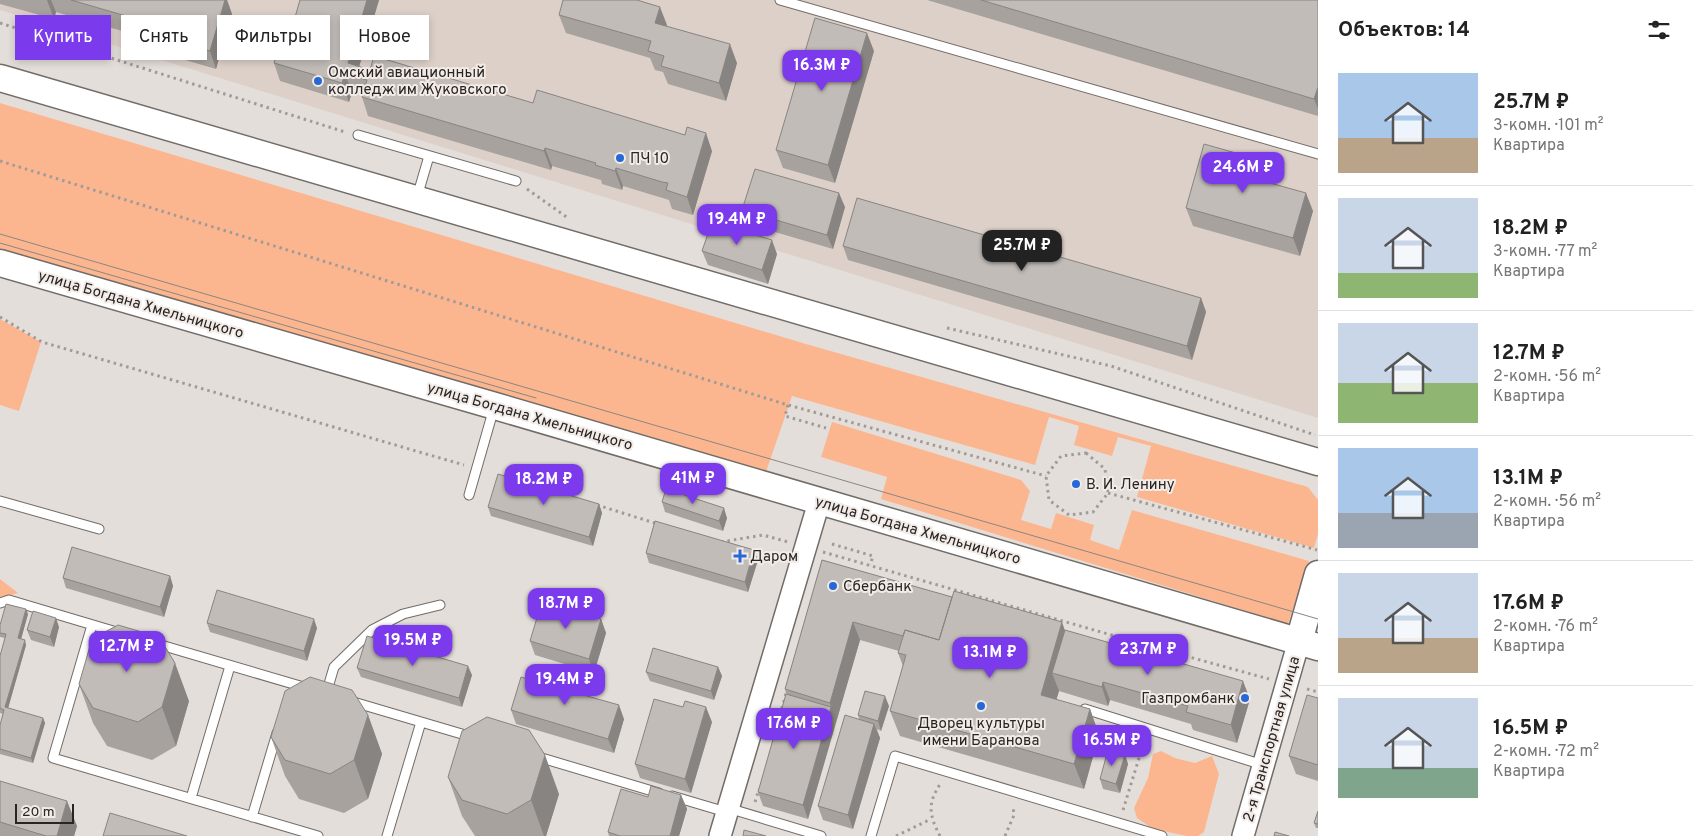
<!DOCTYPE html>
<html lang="ru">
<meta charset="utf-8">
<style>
body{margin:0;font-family:Overpass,sans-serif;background:#f2f2f2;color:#222;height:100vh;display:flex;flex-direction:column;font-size:19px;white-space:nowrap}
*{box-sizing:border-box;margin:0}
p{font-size:16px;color:#767676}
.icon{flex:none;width:28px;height:28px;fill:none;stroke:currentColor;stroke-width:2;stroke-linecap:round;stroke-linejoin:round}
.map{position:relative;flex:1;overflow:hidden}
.side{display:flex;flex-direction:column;background:#fff;width:375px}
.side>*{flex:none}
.guide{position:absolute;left:15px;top:15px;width:475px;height:45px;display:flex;gap:10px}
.scale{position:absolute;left:15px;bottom:12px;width:59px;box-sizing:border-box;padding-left:5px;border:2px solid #282524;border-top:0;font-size:14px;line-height:18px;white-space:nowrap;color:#282524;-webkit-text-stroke:4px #f2ebe7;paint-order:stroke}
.price{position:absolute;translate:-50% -42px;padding:0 11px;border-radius:10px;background:#7c3aed;color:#fff;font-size:16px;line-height:32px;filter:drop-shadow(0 1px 2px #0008)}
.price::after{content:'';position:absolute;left:50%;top:30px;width:15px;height:11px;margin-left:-8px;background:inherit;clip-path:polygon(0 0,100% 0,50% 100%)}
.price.selected{background:#222;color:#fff}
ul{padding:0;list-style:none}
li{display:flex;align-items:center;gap:15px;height:125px;padding:0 20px}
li+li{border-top:1px solid #e0e0e0}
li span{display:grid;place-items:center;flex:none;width:140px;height:100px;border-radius:0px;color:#555}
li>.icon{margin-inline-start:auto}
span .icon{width:60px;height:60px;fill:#fffc;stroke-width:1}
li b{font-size:21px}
h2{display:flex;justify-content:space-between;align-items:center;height:60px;padding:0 20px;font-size:21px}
.chip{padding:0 18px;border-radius:0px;background:#fff;box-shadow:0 2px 8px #0003;font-size:18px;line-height:45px}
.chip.selected{background:#7c3aed;color:#fff}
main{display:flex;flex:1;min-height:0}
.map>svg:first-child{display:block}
</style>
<main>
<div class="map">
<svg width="1318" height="836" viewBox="0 0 1318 836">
<rect width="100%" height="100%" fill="#e4deda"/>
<path fill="#ddd0c9" d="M0,0H1318V418L0,10Z"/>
<path fill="#fcb68f" d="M0,103L806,344L1308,487L1318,500V534L1314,548L1137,497L1151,446L1118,437L1112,456L1074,445L1079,426L1049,417L1035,465L792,396L766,472L0,251Z
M0,319L41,342L19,411L0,405Z
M832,422L1021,480L1030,491L1021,520L1051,529L1056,513L1094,525L1090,540L1119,550L1132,510L1309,561L1288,624L881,499L887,477L821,457Z
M0,579L18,593L0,598Z
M1161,751L1175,758L1195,763L1212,756L1219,774L1204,832L1198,836H1187L1153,829L1137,818L1134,808L1148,778L1153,754Z"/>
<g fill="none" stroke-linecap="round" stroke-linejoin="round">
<defs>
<path id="service" d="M780,0L1318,154
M358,135L516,181
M417,197L429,156
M469,495L494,408
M0,501L99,529
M0,603L9,600L120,633
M92,625L53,758L318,836
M154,643L307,688
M326,694L334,667L372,630L403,614L440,605
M350,701L472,737
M1085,709L1263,765
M535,756L659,793
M672,796L726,812
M191,798L230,666
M728,808L821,836
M252,817L277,733
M387,836L421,722
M871,836L895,756L1162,836"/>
<path id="tertiary" d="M720,836L819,502
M1243,836L1299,641"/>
<path id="primary" d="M0,78L1318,462
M0,263L495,406L1318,647
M1299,641L1318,574"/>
</defs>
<use href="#service" stroke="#726c69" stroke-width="11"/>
<use href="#tertiary" stroke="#726c69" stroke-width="24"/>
<use href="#primary" stroke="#726c69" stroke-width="29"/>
<path stroke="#a09b98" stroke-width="3" stroke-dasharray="2.5 4" stroke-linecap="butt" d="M0,23L345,132
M0,161L788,405L1046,476
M527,189L568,218
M0,317L42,342L464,465
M947,328L1111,366L1315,435
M788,405L785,416L826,428
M1086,453L1105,469L1108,493L1093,512L1069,515L1049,500L1046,476L1061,456Z
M1108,493L1317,550
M597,505L658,524
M721,542L763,535L788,542
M832,544L873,556L870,565
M823,552L1153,647L1269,679
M1307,689L1318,692
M773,740L787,690
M755,802L759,789
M1123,810L1144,742
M896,836L931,819
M940,836C929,815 927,803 941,783
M1005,836L1014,815L1013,806"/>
<use href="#service" stroke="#fff" stroke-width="9"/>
<use href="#tertiary" stroke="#fff" stroke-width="21"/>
<use href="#primary" stroke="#fff" stroke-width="26"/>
<path stroke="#8a8683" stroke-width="1" d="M0,234L1318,619
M0,243L536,398"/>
</g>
<path fill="#a7a29e" d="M0,0H227L232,14L216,69L168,55L164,43L56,12L54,19L0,4Z
M300,0H379L359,67L370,70L533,103L712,151L693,215L672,209L669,200L623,186L622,190L602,184L601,180L552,166L551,170L368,116L362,97L363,95L352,92L349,102L280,81L274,63L291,31Z
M927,0H1318V116Z
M559,15L667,25L666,26L737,63L726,101L668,84L663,72L655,70L650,58L566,33Z
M874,51L835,183L783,168L776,150Z
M1257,175L1256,179L1313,211L1300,256L1193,226L1186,208Z
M845,207L833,249L747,224L742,210Z
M843,246L1201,298L1206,312L1192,360L848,260Z
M702,251L777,254L768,284L708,265Z
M662,502L727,518L723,531L665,512Z
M599,504L602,513L593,546L491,516L488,507Z
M646,553L758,560L748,592L649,563Z
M822,560L1065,630L1250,699L1237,743L1193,730L1191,724L1110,700L1108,706L1059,691L1056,700L1090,709L1099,735L1084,789L900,736L890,711L903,666L898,653L899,651L860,640L808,819L763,806L758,792L786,694L785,689Z
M170,576L173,586L164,617L66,588L63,578Z
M28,614L21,639L26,645L8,708L43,718L45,723L33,763L0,754V725L3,714L0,713V656L5,638L0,637V625Z
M601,619L606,633L594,673L535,655L530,641Z
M207,623L317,628L307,661L210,632Z
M59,627L54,647L31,640L27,630Z
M718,667L722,676L714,700L650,681L646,672Z
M357,668L472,675L462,707L361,677Z
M79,684L189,701L176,746L152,760L107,746L93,723Z
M583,684L587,696L624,719L614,753L516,724L511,710L551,685Z
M1318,698V781L1296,774L1289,756Z
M889,706L881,731L877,729L880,738L853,829L823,820L818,806L859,719L858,715Z
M368,715L382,754L368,799L344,813L299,799L285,776L271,737Z
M712,722L691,793L640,778L635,764Z
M1125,755L1128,764L1120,793L1103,789L1100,779Z
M448,777L559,794L546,836H475L462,816Z
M0,781L77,826L74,836H0Z
M681,795L687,809L679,836H609L608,832L648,797Z
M1318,811V828H1316L1314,823Z"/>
<path fill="#888481" d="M47,0H51L56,12L54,19Z
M225,0H227L232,14L216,69L210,51Z
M367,0H379L356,77L348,63Z
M660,7L667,25L662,41L655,23Z
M867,33L874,51L835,183L828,165Z
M730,44L737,63L726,101L719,83Z
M345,74L352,92L349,102L342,83Z
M1318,87V109L1314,99Z
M706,133L712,151L693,215L687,197Z
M545,148L552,166L551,170L544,151Z
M1250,157L1257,175L1252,194L1245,176Z
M616,168L623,186L622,190L615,171Z
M839,193L845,207L833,249L827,235Z
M1306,193L1313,211L1300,256L1293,238Z
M772,240L777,254L768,284L762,270Z
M1201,298L1206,312L1192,360L1187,346Z
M599,504L602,513L593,546L589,537Z
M724,508L727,518L723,531L719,521Z
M754,550L758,560L748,592L745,582Z
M170,576L173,586L164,617L160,607Z
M26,609L28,614L20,643L18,638Z
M56,618L59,627L54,647L50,637Z
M314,619L317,628L307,661L304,651Z
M601,619L606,633L594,673L589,659Z
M853,622L860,640L808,819L803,805L831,707L830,703Z
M1062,622L1071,648L1052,673L1059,691L1050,721L1041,695Z
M25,640L26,645L7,712L5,707Z
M175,663L189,701L176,746L162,707Z
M468,666L472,675L462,707L459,698Z
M718,667L722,676L714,700L711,691Z
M1243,681L1250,699L1237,743L1231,725Z
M1103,682L1110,700L1108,706L1102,687Z
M583,684L588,698L580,694Z
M885,696L889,706L881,731L878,721Z
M619,705L624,719L614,753L608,739Z
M706,707L712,722L691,793L685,779Z
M1090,709L1099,735L1084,789L1074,764Z
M368,715L382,754L368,799L354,760Z
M43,718L45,723L33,763L31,758Z
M874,724L880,738L853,829L848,815Z
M545,755L559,794L546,836H544L531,800Z
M1125,755L1128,764L1120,793L1116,784Z
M681,795L687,809L679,836H670Z
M67,801L77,826L74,836H57Z"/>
<path fill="#c2bcb8" stroke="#888481" d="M71,0H225L210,51L161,37L164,27Z
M300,0H367L348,63L370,70L374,56L533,103L537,90L685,135L687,127L706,133L687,197L666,190L668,183L662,182L616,168L615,171L595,165L596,163L545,148L544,151L362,97L367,80L345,74L342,83L274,63L284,29L291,31Z
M563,0H637L660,7L655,23L730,44L719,83L661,66L664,56L648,51L651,41L559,15Z
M981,0H1318V87L1314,99Z
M815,18L867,33L828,165L776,150Z
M1204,144L1250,157L1245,176L1306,193L1293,238L1186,208Z
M755,169L839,193L827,235L742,210Z
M857,198L1201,298L1187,346L843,246Z
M712,222L772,240L762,270L702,251Z
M498,474L599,504L589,537L488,507Z
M666,489L724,508L719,521L662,502Z
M655,521L754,550L745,582L646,553Z
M72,547L170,576L160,607L63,578Z
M822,560L952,597L939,640L905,630L903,636L853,622L830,703L785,689Z
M217,590L314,619L304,651L207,623Z
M954,591L1062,622L1041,695L1090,709L1074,764L890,711L906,655L898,653L905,630L939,640Z
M542,601L601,619L589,659L530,641Z
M6,604L26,609L18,638L25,640L5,707L43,718L31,758L0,749V725L4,710L0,708V656L6,634L0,633V625Z
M33,611L56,618L50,637L27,630Z
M118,625L159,637L175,663L162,707L138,722L93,708L79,684L92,639Z
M1065,630L1243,681L1231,725L1186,712L1188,706L1103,682L1102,687L1052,673Z
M367,636L468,666L459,698L357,668Z
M653,648L718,667L711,691L646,672Z
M554,676L583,684L580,694L619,705L608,739L511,710L521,677L551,685Z
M310,677L352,690L368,715L354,760L330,774L285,760L271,737L285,691Z
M865,691L885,696L878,721L858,715Z
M786,694L831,707L803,805L758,792Z
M1307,695L1318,698V765L1289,756Z
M654,699L683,707L685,701L706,707L685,779L635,764Z
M845,715L874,724L848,815L818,806Z
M487,717L529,730L545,755L531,800L507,814L462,800L448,777L462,731Z
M1108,750L1125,755L1116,784L1100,779Z
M0,781L67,801L57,836H46L0,822Z
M651,786L681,795L670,836H620L608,832L621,789L648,797Z
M1318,811V824L1314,823Z
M110,813L187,836H103Z
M744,830L766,836H743Z
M1275,832L1289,836H1274Z"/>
<g fill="#2669d6" stroke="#f2ebe7" stroke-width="2">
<circle cx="318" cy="81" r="5"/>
<circle cx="620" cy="158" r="5"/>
<circle cx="1076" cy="484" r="5"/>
<path d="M737.5 548.5h5v5h5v5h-5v5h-5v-5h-5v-5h5z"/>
<circle cx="833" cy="586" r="5"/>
<circle cx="1245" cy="698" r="5"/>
<circle cx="981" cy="706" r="5"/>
</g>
<g text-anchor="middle" stroke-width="4" stroke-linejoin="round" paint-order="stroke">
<g font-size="15" fill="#282524" stroke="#f2ebe7" text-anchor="start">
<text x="328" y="77">Омский авиационный<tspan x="328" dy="17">колледж им Жуковского</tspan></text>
<text x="630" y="163">ПЧ 10</text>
<text x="1086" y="489">В. И. Ленину</text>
<text x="750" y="561">Даром</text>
<text x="843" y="591">Сбербанк</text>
<text x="1235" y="703" text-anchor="end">Газпромбанк</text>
<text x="981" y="728" text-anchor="middle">Дворец культуры<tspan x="981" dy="17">имени Баранова</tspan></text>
</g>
<g font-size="15" fill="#282524" stroke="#f2ebe7">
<text transform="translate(141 304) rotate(16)" y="5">улица Богдана Хмельницкого</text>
<text transform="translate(530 416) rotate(16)" y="5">улица Богдана Хмельницкого</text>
<text transform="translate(918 530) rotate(16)" y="5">улица Богдана Хмельницкого</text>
<text transform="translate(1271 739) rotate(-74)" y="5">2-я Транспортная улица</text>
</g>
</g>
</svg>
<div class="scale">20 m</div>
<b class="price" style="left:822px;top:92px">16.3M ₽</b>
<b class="price" style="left:1243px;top:194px">24.6M ₽</b>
<b class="price" style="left:737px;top:246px">19.4M ₽</b>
<b class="price selected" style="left:1022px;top:272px">25.7M ₽</b>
<b class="price" style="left:693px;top:505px">41M ₽</b>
<b class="price" style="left:544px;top:506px">18.2M ₽</b>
<b class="price" style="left:566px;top:630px">18.7M ₽</b>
<b class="price" style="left:413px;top:667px">19.5M ₽</b>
<b class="price" style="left:127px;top:673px">12.7M ₽</b>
<b class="price" style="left:1148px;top:676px">23.7M ₽</b>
<b class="price" style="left:990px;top:679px">13.1M ₽</b>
<b class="price" style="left:565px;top:706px">19.4M ₽</b>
<b class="price" style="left:794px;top:750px">17.6M ₽</b>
<b class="price" style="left:1112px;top:767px">16.5M ₽</b>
<div class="guide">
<a class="chip selected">Купить</a>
<a class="chip">Снять</a>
<a class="chip">Фильтры</a>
<a class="chip">Новое</a>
</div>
</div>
<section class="side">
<h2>Объектов: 14<svg class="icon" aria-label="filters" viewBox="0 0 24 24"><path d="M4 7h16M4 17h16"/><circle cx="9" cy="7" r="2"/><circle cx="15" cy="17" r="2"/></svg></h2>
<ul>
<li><span style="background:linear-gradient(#a9c7e8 65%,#b9a48a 0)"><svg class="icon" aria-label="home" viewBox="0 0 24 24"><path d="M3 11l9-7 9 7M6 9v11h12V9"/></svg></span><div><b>25.7M ₽</b><p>3-комн. · 101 m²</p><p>Квартира</p></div></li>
<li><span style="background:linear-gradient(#c9d6e8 75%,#8fb573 0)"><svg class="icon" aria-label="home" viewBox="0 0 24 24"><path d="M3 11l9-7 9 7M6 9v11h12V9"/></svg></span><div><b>18.2M ₽</b><p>3-комн. · 77 m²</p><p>Квартира</p></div></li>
<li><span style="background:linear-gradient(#c9d6e8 60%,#8fb573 0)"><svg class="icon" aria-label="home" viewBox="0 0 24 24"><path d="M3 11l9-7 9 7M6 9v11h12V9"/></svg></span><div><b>12.7M ₽</b><p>2-комн. · 56 m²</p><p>Квартира</p></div></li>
<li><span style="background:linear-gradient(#a9c7e8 65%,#9aa5b1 0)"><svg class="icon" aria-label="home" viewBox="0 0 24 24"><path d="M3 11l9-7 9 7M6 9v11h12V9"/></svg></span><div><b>13.1M ₽</b><p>2-комн. · 56 m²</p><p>Квартира</p></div></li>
<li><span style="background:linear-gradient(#c9d6e8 65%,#b9a48a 0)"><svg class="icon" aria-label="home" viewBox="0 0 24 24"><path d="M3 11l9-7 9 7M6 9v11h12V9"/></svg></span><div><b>17.6M ₽</b><p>2-комн. · 76 m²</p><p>Квартира</p></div></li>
<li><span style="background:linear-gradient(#c9d6e8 70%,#7fa58c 0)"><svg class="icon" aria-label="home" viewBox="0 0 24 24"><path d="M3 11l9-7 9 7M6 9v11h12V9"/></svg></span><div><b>16.5M ₽</b><p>2-комн. · 72 m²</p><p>Квартира</p></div></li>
</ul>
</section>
</main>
